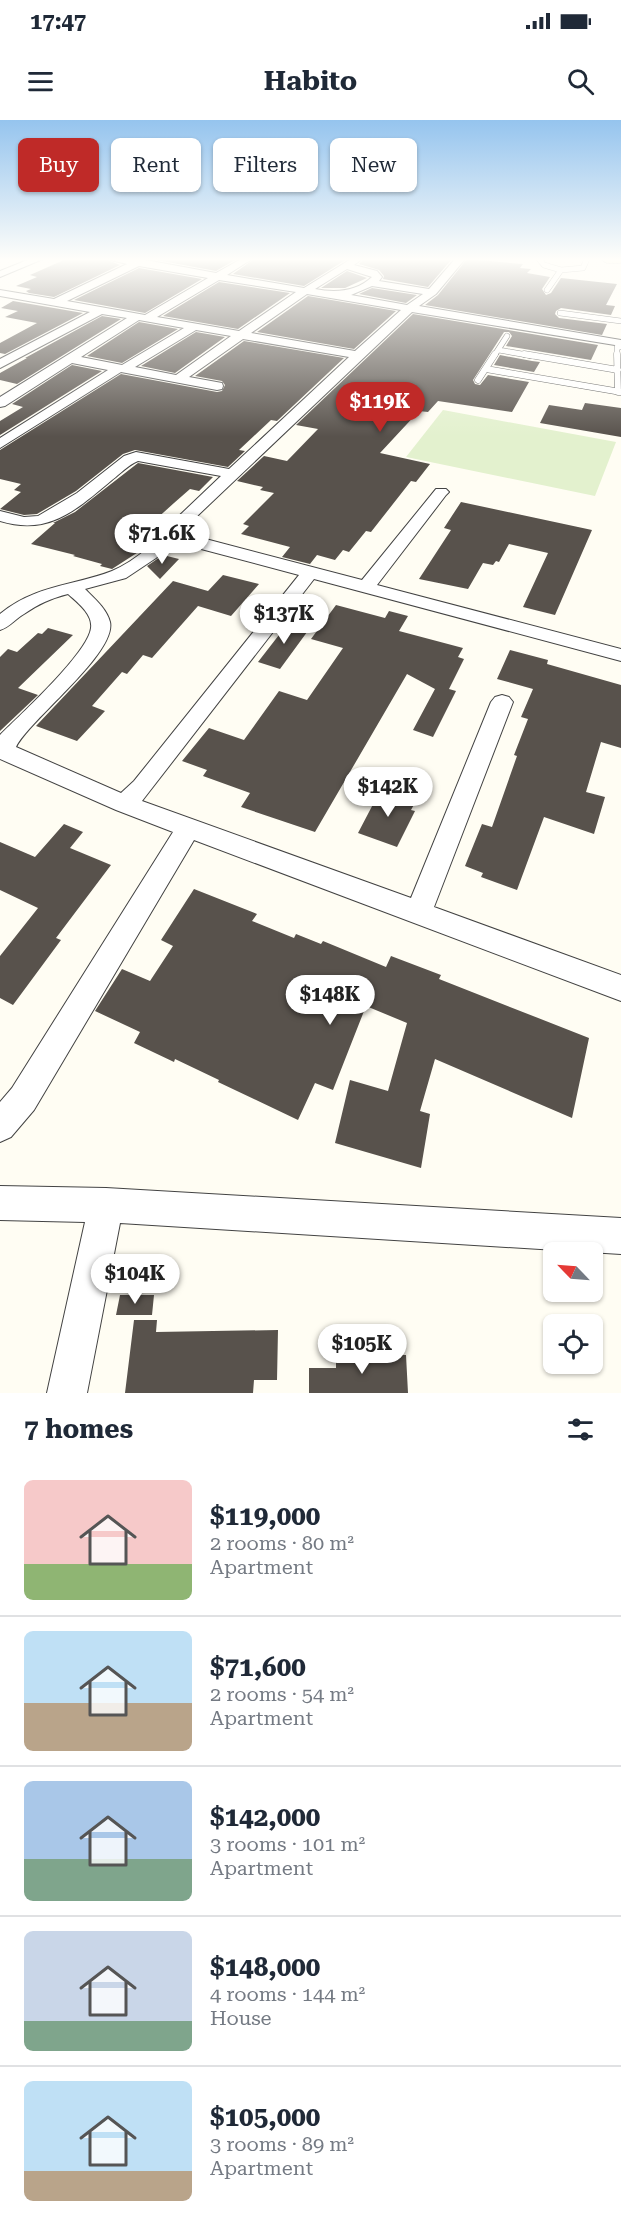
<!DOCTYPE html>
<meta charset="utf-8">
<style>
body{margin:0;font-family:"Roboto Serif",serif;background:#f6f6f7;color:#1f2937;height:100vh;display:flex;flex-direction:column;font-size:22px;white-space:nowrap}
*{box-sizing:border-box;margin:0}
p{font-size:20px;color:#747a83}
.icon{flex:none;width:33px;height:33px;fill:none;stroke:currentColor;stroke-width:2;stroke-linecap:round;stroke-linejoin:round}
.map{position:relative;height:1273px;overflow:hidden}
.sheet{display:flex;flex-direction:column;background:#fff;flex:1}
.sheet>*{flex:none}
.guide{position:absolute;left:18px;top:18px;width:585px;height:54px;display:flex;gap:12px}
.needle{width:39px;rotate:295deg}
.fabs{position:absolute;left:543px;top:1122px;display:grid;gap:12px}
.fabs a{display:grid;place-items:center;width:60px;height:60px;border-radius:9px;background:#fff;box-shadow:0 2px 4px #0004;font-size:30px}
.price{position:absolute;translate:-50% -51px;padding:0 14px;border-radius:21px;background:#fff;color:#222;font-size:20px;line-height:39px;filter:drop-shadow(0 2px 3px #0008)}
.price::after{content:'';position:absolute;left:50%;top:36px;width:18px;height:14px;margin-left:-9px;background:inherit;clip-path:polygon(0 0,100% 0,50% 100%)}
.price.on{background:#bf2a28;color:#fff}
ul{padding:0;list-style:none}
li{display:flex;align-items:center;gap:18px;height:150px;padding:0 24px}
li+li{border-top:2px solid #e0e1e3}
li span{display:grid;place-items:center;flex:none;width:168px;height:120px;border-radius:9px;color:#555}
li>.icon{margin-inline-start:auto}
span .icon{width:72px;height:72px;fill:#fffc;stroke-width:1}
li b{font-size:26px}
h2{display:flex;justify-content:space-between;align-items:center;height:72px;padding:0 24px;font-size:26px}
.pill{padding:0 21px;border-radius:9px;background:#fff;box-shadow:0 2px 4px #0004;font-size:21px;line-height:54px}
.pill.on{background:#bf2a28;color:#fff}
.status{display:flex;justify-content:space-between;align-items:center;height:42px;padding:0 30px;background:#fff;direction:ltr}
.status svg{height:16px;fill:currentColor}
header{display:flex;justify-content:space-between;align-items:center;height:78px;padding:0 24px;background:#fff;font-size:27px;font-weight:700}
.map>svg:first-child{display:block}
</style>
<div class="status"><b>17:47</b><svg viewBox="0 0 49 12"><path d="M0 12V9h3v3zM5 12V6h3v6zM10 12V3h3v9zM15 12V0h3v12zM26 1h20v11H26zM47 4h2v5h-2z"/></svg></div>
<header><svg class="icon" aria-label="menu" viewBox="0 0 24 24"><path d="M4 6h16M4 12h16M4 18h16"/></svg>Habito<svg class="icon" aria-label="search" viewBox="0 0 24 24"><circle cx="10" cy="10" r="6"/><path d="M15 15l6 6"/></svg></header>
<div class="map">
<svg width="621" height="1273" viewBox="0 0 621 1273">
<rect width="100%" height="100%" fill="#fffdf3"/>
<path fill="#e3f1ce" d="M443,290L616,322L595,376L406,337Z"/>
<path fill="#58524c" d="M66,139H105L120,145L54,177L29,173L26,171L31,169L16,166L37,157L30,155Z
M151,139H237L216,151Z
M254,139H347L304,166L233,154Z
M364,139H452L428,167L383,159L384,156L379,150L359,144Z
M467,139L523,144L520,148L531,149L527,153L550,157L542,169L546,175L551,173L561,158L617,164L606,185L615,186L611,195L561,188L556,191L555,194L559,198L607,204L602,215L425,185L438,175Z
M139,148L202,159L145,193L74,180Z
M347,151L367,158L345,168H321Z
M219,162L290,173L238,209L163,196Z
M372,168L417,175L406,183L359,174Z
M308,176L396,191L354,229L257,212Z
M13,181L83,193L5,234L0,233V223L37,203L5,197L18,191L1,188Z
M413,194L598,225L591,240L506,226L512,216L509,212H504L473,260L475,264L480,265L488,255L529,262L512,292L438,281L428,292L419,291L380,333L430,344L416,362L411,361L371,412L366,411L349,432L343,430L335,440L317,435L310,444L282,437L290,427L241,414L249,406L243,404L274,373L260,370L263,367L237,361L264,336L287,341L318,309L296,305Z
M102,196L121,199L17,264L0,260V253L27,238H25Z
M139,202L178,209L122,243L87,236Z
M196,212L225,217L175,253L141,246Z
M244,221L344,238L277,301L271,300L239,330L245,331L228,347L135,330L123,334L76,371L37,394L24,395L0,389L21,372L14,370L21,364L0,359V330L121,254L217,272L222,271L225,265L222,261L195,256Z
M500,235L532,241L540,242L534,252L494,245Z
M72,245L102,251L0,315V301L23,287L12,284Z
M585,283L621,288V317L540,303L549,285L582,290Z
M138,343L213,357L199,371L190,369L174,383L133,420L144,423L138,428L143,429L112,449L100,446L102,444L73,436L75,435L31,424L55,403H53L75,392Z
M461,382L592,410L555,495L523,487L548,433L509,424L499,442L496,441L493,445L483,443L468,469L419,459L451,410L444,408Z
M163,435L179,439L160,459L147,446Z
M223,455L259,464L231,496L198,486L152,538L143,535L127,554L122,552L92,586L105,591L77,621L36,606L173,461L208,471Z
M336,485L385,498L389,491L408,496L399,511L463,528L458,537L464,539L449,569L456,571L433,617L413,610L435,569L407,554L315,712L241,687L250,673L203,656L207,650L182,641L209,608L244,620L279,571L307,580L343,528L311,519Z
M289,502L310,508L280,549L258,542Z
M48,508L73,515L18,568L38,575L0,611V537L8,529L17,532L38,513L42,514Z
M510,530L548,540L547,544L621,565V628L601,622L586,672L605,677L594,714L544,697L517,770L481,757L483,753L465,746L482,704L492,707L517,636L514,635L528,599L521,597L533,569L497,559Z
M381,669L416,681L411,690L415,691L397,727L358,713Z
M64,704L83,712L70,728L111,745L56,818L61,820L13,885L0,878V836L38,788L0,770V722L35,737Z
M194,769L257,794L252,801L294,818L296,814L321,824L323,821L386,847L391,836L441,855L439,859L589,918L572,998L435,939L420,991L430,994L421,1048L335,1023L350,960L388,971L407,903L366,886L333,970L315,963L298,1000L218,962L219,960L175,939L174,942L134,923L140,912L95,891L122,849L150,861L173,826L161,820Z
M120,1175H154L152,1195H116Z
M134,1200H157L156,1212L278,1210L277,1260H254L253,1273H125Z
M336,1234L406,1235L408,1273H309V1248H336Z"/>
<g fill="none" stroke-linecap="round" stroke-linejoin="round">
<defs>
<path id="lane-far1" d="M539,139L544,145L561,150
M547,170L561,150L583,148L587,139
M560,193L621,201
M499,230L533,236
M494,236L507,216
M617,236V227H621"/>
<path id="lane" d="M524,234L618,250
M617,234L618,272
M486,249L621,272
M478,260L495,234"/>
<path id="street" d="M30,139H43L0,157V151Z
M107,139H140L216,153L241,139H252L227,155L304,168L351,139H362L354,145L377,151L382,157L379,161L429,169L455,139H465L436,174L419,186L621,220V226L412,192L193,400L190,412L198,417L362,460L436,369H446L449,372L446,375L377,465L621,529V541L314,459L142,681L411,778L491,582L495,577L502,575L509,577L513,582L434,787L621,855V881L194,720L34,990L11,1017L0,1022V982L12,968L173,712L116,690L0,639V615C20,595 88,533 91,508C93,494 77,482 68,474C52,478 38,484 24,494C15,499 10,507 0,510V494C35,465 73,466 112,451C134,442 168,414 180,395L221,356L138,341C128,345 120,354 112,360C76,390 49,416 0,401V391L24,397L38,396L77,373L124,336L136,332L229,349L349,237L243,219L189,257L222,263L223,266L222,269L217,270L121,252L0,328V318L108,250L72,243L5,286L0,287V277L127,198L102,194L0,248V239L90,192L0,176V170L54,179L127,144ZM139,146L208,158L145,195L67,181ZM347,149L372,157C356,172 335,173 315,169ZM219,160L296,172L239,211L157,197ZM372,166L423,174L407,185L351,175ZM307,174L401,190L355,231L251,213ZM139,200L184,208L122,245L81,237ZM196,210L231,216L176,255L135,247ZM178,419L186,425L299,455L134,661L121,673L16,627C29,600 117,533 110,502C107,489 94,478 85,469L126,458L156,438Z
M0,1066L106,1068L621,1098V1134L120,1103L87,1273H47L85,1102L0,1100Z"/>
<path id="secondary" d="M600,139H621V143H607Z"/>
</defs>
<use href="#lane-far1" stroke="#434343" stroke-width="6"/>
<use href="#lane" stroke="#434343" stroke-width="7"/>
<use href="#street" stroke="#434343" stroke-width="2"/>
<use href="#secondary" stroke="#323232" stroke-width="1"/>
<use href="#lane-far1" stroke="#fff" stroke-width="5"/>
<use href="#lane" stroke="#fff" stroke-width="6"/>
<use href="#street" fill="#fff" fill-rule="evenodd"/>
<use href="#secondary" fill="#fef9af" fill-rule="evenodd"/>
</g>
<linearGradient id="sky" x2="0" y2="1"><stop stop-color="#95c4ee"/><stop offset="0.44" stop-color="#fffefa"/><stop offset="1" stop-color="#fffefa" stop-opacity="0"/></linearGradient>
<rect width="621" height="317" fill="url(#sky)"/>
</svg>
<div class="fabs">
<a><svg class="needle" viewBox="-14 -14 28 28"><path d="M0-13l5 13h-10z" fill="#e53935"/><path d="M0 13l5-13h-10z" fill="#747a83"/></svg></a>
<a><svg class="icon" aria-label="locate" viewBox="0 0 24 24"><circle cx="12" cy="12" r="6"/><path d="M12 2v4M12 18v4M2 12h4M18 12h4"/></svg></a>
</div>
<b class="price on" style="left:380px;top:313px">$119K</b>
<b class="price" style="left:162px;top:445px">$71.6K</b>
<b class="price" style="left:284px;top:525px">$137K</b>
<b class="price" style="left:388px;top:698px">$142K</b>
<b class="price" style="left:330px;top:906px">$148K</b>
<b class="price" style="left:135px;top:1185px">$104K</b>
<b class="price" style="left:362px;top:1255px">$105K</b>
<div class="guide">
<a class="pill on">Buy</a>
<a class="pill">Rent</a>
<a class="pill">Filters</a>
<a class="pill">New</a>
</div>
</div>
<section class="sheet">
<h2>7 homes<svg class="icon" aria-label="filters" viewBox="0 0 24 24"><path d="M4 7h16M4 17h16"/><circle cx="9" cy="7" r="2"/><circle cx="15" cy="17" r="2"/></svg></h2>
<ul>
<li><span style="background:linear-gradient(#f6c9c9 70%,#8fb573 0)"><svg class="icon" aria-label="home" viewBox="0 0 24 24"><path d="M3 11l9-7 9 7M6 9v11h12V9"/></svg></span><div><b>$119,000</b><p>2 rooms · 80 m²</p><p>Apartment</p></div></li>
<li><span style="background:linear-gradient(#bfe0f5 60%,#b9a48a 0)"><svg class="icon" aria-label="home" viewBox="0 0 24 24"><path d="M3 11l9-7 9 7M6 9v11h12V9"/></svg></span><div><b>$71,600</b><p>2 rooms · 54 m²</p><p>Apartment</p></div></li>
<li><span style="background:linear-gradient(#a9c7e8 65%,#7fa58c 0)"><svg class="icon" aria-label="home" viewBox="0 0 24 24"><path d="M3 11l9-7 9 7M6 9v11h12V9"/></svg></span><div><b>$142,000</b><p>3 rooms · 101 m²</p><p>Apartment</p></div></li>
<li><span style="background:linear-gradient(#c9d6e8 75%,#7fa58c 0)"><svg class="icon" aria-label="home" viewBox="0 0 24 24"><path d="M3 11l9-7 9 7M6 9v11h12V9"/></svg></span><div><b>$148,000</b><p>4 rooms · 144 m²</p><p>House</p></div></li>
<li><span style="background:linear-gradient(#bfe0f5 75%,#b9a48a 0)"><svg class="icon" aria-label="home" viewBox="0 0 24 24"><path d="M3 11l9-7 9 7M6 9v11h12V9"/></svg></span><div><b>$105,000</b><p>3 rooms · 89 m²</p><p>Apartment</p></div></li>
</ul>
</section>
